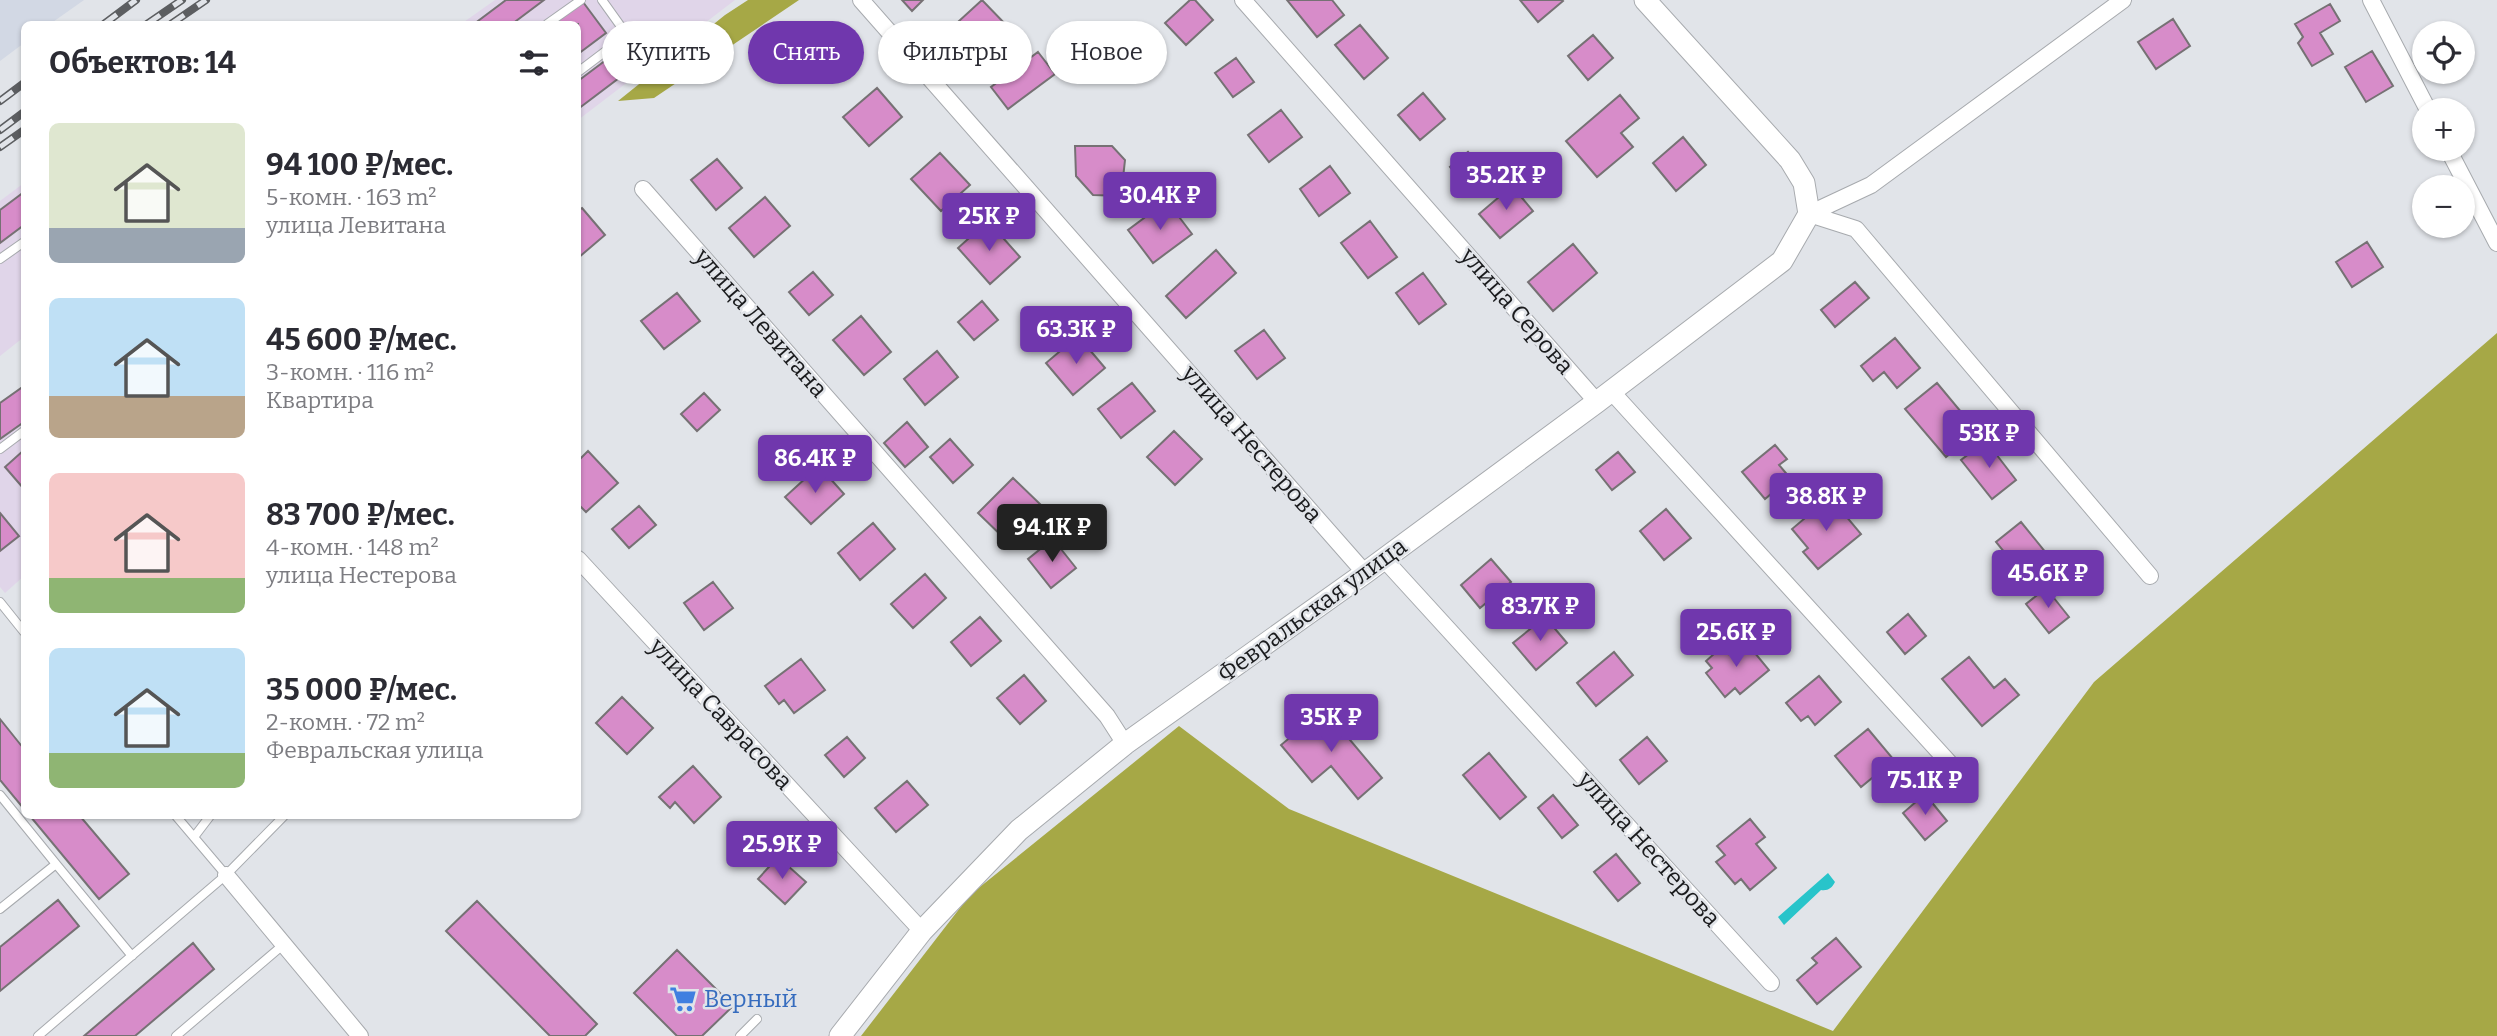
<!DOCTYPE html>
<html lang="ru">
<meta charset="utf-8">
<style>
body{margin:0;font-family:Bitter,serif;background:#f2f2f3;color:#2b2b33;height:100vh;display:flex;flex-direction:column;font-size:26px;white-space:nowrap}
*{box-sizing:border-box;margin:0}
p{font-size:23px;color:#7c7c81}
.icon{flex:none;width:38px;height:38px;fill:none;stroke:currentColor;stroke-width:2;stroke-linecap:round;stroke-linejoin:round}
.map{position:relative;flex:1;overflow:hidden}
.panel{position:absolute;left:21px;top:21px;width:560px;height:798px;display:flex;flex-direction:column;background:#fff;border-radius:10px;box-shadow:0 2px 5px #0004}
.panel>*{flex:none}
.hud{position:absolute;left:602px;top:21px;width:665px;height:63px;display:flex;gap:14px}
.buttons{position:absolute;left:2412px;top:21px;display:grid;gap:14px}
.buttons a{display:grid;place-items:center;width:63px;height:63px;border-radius:50%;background:#fff;box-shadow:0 2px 5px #0004;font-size:35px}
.price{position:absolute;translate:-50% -60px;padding:0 16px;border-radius:7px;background:#7037ad;color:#fff;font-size:23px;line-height:46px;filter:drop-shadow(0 2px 4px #0008)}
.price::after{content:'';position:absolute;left:50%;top:42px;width:21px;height:16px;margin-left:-10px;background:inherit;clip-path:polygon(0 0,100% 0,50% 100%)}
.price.selected{background:#222;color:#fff}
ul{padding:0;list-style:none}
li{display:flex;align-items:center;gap:21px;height:175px;padding:0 28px}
li span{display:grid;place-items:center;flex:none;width:196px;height:140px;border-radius:10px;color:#555}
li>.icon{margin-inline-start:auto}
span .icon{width:84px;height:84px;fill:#fffc;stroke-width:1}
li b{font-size:30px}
h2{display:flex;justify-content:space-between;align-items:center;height:84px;padding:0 28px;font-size:30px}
.chip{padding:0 24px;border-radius:32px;background:#fff;box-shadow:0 2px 5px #0004;font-size:24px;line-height:63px}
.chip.selected{background:#7037ad;color:#fff}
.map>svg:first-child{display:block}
</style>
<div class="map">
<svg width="2497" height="1036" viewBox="0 0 2497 1036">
<rect width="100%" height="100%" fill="#e1e4e9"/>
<path fill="#d2d8e4" d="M0,0H84L50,24H24V43L0,61Z"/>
<path fill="#e0d5e9" d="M495,0H735L578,120V24H461Z
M24,183V337L0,356V201Z
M24,386V576L5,593L0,587V404Z"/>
<path fill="#a6a846" d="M748,0H799L654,98L618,101L725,15Z
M2497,333V1036H861L970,895L1179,726L1289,809L1833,1031L2094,682Z"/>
<path fill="#28c4ca" d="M1828,873L1835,882C1832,888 1828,891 1821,890L1784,925L1778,917Z"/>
<path fill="#d78cc9" stroke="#767174" stroke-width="2" d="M506,0H544L512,24H474Z
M902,0H923L912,11Z
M982,0L1010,29L974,62L947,32Z
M1190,0H1195L1213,20L1186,45L1165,23Z
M1287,0H1332L1344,15L1317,37Z
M1520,0H1562L1563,1L1538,22Z
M583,2L606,33L578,54V24H553Z
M2330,4L2340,21L2320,33L2333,54L2312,66L2298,43L2303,37L2295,24Z
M2173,19L2190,46L2156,69L2138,42Z
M1360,25L1388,58L1364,79L1335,45Z
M650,27L664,44L578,109V81Z
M1593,35L1613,58L1588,80L1568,56Z
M2372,51L2393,86L2366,102L2345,67Z
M1038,52L1055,74L1008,109L991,87Z
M1236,58L1254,82L1233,97L1215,73Z
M877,88L902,117L869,146L843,117Z
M1423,93L1445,119L1420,140L1398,115Z
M1620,95L1639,118L1621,133L1633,147L1597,177L1566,141Z
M1281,110L1302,137L1269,162L1248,135Z
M1683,137L1706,165L1676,191L1653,163Z
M1075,146H1112L1125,160L1121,196L1093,195L1076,176Z
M1468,152L1483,169L1464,184L1450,167Z
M940,153L970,185L941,211L911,179Z
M717,159L742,188L716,210L691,180Z
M1330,166L1350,193L1319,216L1300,189Z
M1512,186L1533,211L1500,238L1479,214Z
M24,192V225L0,243V210Z
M765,197L790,226L754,257L729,228Z
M1167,201L1192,234L1153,263L1128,230Z
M582,208L605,235L578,258V211Z
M988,221L1020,257L990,284L958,248Z
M1370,221L1397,257L1368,278L1341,243Z
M2367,242L2383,267L2352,287L2336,262Z
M1573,244L1597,273L1553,311L1528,282Z
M1216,250L1236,273L1186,318L1166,296Z
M813,272L833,295L809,315L789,292Z
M1423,273L1446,304L1419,324L1396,293Z
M1855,282L1869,298L1835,327L1821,310Z
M677,293L700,321L664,349L641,321Z
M982,301L998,320L974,340L958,322Z
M861,316L891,352L864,375L833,340Z
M1264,330L1285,358L1257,379L1235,351Z
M1078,336L1105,368L1073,395L1046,363Z
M1895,338L1920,368L1897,388L1884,372L1873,381L1861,366Z
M937,351L958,377L925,405L904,379Z
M1132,383L1155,411L1121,438L1098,409Z
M1937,383L1977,431L1946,457L1905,409Z
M24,386V422L0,439V403Z
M704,393L720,410L697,431L681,414Z
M907,422L928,447L905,467L884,443Z
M1174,431L1202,459L1175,485L1147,457Z
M950,439L973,465L953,483L930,457Z
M1986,441L2016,480L1992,499L1961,460Z
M1775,445L1787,459L1779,465L1790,478L1765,499L1742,472Z
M24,450V489L5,467Z
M588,451L618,483L586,512L578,504V461Z
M1618,452L1635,472L1612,490L1596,470Z
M819,466L844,494L811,524L785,497Z
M1013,478L1041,505L1007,541L978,513Z
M1830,497L1861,534L1818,569L1803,552L1808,548L1792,529Z
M639,506L656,525L629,548L612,529Z
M1666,509L1691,538L1664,560L1640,531Z
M0,513L19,536L0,551Z
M2021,522L2047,554L2022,574L1996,542Z
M873,523L895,549L860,580L838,553Z
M1053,539L1076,568L1051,588L1028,559Z
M1491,559L1511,582L1480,608L1461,585Z
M925,574L946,598L913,628L891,604Z
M713,582L733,608L704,630L684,603Z
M2046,588L2069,617L2049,633L2026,604Z
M1908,614L1926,636L1905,654L1887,632Z
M980,617L1001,641L971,666L951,642Z
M1545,617L1567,643L1536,670L1513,643Z
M1745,641L1769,670L1740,694L1735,688L1725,697L1706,673L1712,668L1706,661L1723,646L1729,654Z
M1614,652L1633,675L1596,706L1577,683Z
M1969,657L1994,688L2005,679L2019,695L1982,726L1942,679Z
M801,659L825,690L794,713L784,700L779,704L765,686Z
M1024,675L1046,701L1020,724L997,698Z
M1819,676L1841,702L1815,725L1808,716L1801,721L1786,703Z
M622,697L653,728L627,754L596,723Z
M1324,709L1382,778L1358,799L1331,766L1312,782L1281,745Z
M0,719L24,749V809L0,780Z
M1868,729L1894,760L1861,787L1835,756Z
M847,737L865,758L844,777L825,755Z
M1647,737L1667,761L1639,784L1620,760Z
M1489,753L1526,797L1500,819L1463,775Z
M693,766L721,797L694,823L675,802L670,808L659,797Z
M907,781L928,805L896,832L875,808Z
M1925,794L1947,821L1925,840L1903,813Z
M1553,795L1578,825L1562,838L1538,808Z
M30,816H80L129,874L99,899Z
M1750,819L1765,837L1756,844L1776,868L1750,890L1741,879L1735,884L1716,862L1725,855L1717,846Z
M1616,854L1640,883L1618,901L1594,872Z
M778,857L806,882L785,904L758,879Z
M58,900L79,926L0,991V947Z
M477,901L597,1024L585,1036H550L446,931Z
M1836,938L1861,967L1817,1004L1797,980L1817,963L1812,958Z
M193,943L214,969L135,1036H84Z
M677,950L733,1006L702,1036H677L634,993Z"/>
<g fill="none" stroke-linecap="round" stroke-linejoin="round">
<defs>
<path id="service" d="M547,24L581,0
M578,72L627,35L602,0
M0,259L24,242
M0,449L24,431
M0,602L24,632
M0,795L56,864
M176,816L226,875
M194,837L210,816
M0,909L56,864L132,956
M38,1036L226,875L284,816
M176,1036L283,945
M740,1036L757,1019"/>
<path id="minor" d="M861,0L1365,573
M1243,0L1597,402
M2371,0L2428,110
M2448,149L2497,243
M643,189L1107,716L1125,744
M1809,214L1856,229L2150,576
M1809,214L1871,185L2123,0
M1611,391L1963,778
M578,559L922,931
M1384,559L1771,983
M226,875L360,1036"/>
<path id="secondary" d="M840,1036L922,931L1019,830L1125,744L1365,573L1597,402L1782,261L1809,214L1804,183L1790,160L1645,0"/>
</defs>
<use href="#service" stroke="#a7aaae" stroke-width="10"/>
<use href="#minor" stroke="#a7aaae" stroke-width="18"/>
<use href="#secondary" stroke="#a7aaae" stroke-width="23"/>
<use href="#service" stroke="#fff" stroke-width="8"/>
<use href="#minor" stroke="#fff" stroke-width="16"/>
<use href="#secondary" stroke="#fff" stroke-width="21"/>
<defs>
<path id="rail" d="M104,24L136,0
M147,24L182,0
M171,24L206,0
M0,101L24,83
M0,130L24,112
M0,147L24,130"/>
</defs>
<use href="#rail" stroke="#5c5e61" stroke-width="8"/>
<use href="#rail" stroke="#e1e4e9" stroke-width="5" stroke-dasharray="16" stroke-linecap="butt"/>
</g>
<defs>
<symbol id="supermarket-bare" viewBox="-9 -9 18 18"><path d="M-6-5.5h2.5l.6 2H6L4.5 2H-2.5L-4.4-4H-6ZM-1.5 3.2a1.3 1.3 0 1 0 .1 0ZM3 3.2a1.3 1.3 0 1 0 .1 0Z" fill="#3f7fe0" stroke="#e1e4e9" stroke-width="2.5" paint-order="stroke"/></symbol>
</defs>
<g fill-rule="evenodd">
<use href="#supermarket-bare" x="664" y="980" width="38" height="38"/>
</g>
<g text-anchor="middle" stroke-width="5" stroke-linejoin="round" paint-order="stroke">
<g font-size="24" fill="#1a1b1d" stroke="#e1e4e9">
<text transform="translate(1517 311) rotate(49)" y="8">улица Серова</text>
<text transform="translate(761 323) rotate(49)" y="8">улица Левитана</text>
<text transform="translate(1252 444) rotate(49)" y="8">улица Нестерова</text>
<text transform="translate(1312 610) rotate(-36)" y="8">Февральская улица</text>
<text transform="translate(721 714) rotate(47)" y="8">улица Саврасова</text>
<text transform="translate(1649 849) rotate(48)" y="8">улица Нестерова</text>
</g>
<g font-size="24" fill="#366cbe" stroke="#e1e4e9" text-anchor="start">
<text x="704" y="1007">Верный</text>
</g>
</g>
</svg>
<div class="buttons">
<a><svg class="icon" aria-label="locate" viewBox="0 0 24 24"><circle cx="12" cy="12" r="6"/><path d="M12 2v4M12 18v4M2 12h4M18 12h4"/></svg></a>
<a>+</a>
<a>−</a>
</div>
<b class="price" style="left:1506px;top:212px">35.2K ₽</b>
<b class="price" style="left:1160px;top:232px">30.4K ₽</b>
<b class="price" style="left:989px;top:253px">25K ₽</b>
<b class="price" style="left:1076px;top:366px">63.3K ₽</b>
<b class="price" style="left:1989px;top:470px">53K ₽</b>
<b class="price" style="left:815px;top:495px">86.4K ₽</b>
<b class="price" style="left:1826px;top:533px">38.8K ₽</b>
<b class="price selected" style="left:1052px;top:564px">94.1K ₽</b>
<b class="price" style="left:2048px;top:610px">45.6K ₽</b>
<b class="price" style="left:1540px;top:643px">83.7K ₽</b>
<b class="price" style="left:1736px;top:669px">25.6K ₽</b>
<b class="price" style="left:1331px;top:754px">35K ₽</b>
<b class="price" style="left:1925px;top:817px">75.1K ₽</b>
<b class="price" style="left:782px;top:881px">25.9K ₽</b>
<div class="hud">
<a class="chip">Купить</a>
<a class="chip selected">Снять</a>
<a class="chip">Фильтры</a>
<a class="chip">Новое</a>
</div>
<section class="panel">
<h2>Объектов: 14<svg class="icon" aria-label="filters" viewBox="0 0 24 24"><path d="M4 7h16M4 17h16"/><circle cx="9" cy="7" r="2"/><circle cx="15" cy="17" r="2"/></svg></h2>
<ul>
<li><span style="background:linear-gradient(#dfe7d0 75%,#9aa5b1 0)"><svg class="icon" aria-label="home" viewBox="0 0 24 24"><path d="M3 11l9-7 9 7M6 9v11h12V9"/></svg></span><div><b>94 100 ₽/мес.</b><p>5-комн. · 163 m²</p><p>улица Левитана</p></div></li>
<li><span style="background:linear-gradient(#bfe0f5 70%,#b9a48a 0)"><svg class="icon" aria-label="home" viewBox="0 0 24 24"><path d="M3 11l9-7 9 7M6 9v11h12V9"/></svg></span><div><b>45 600 ₽/мес.</b><p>3-комн. · 116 m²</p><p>Квартира</p></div></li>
<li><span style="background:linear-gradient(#f6c9c9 75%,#8fb573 0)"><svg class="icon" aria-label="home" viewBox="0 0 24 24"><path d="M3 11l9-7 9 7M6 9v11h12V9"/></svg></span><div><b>83 700 ₽/мес.</b><p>4-комн. · 148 m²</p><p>улица Нестерова</p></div></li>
<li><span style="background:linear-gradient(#bfe0f5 75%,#8fb573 0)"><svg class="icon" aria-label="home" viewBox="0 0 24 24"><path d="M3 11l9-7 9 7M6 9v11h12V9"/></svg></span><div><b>35 000 ₽/мес.</b><p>2-комн. · 72 m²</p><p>Февральская улица</p></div></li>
</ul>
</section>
</div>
